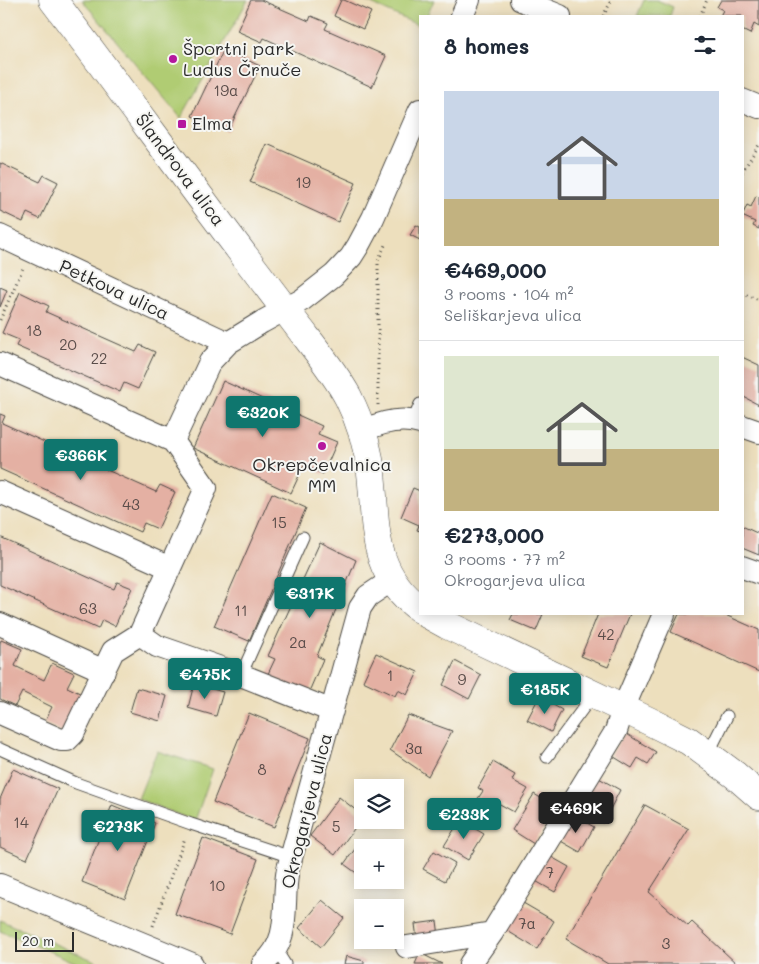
<!DOCTYPE html>
<meta charset="utf-8">
<style>
body{margin:0;font-family:Mali,sans-serif;background:#f6f6f7;color:#1f2937;height:100vh;display:flex;flex-direction:column;font-size:19px;white-space:nowrap}
*{box-sizing:border-box;margin:0}
p{font-size:16px;color:#747a83}
.icon{flex:none;width:28px;height:28px;fill:none;stroke:currentColor;stroke-width:2;stroke-linecap:round;stroke-linejoin:round}
.map{position:relative;flex:1;overflow:hidden}
.side{position:absolute;left:419px;top:15px;width:325px;height:600px;display:flex;flex-direction:column;background:#fff;border-radius:0px;box-shadow:0 2px 12px #0003}
.side>*{flex:none}
.tools{position:absolute;left:354px;top:779px;display:grid;gap:10px}
.tools a{display:grid;place-items:center;width:50px;height:50px;border-radius:0px;background:#fff;box-shadow:0 2px 12px #0003;font-size:25px}
.scale{position:absolute;left:15px;bottom:12px;width:59px;box-sizing:border-box;padding-left:5px;border:2px solid #2b2b2b;border-top:0;font-size:14px;line-height:18px;white-space:nowrap;color:#2b2b2b;-webkit-text-stroke:4px #f6f6f2;paint-order:stroke}
.price{position:absolute;translate:-50% -42px;padding:0 11px;border-radius:5px;background:#0f766e;color:#fff;font-size:16px;line-height:32px;filter:drop-shadow(0 1px 2px #0008)}
.price::after{content:'';position:absolute;left:50%;top:30px;width:15px;height:11px;margin-left:-8px;background:inherit;clip-path:polygon(0 0,100% 0,50% 100%)}
.price.current{background:#222;color:#fff}
ul{padding:0;list-style:none}
li{display:grid;align-content:center;gap:10px;height:265px;padding:0 25px}
li+li{border-top:1px solid #e0e1e3}
li span{display:grid;place-items:center;height:155px;border-radius:0px;color:#555}
li>.icon{margin-inline-start:auto}
span .icon{width:90px;height:90px;fill:#fffc;stroke-width:1}
li b{font-size:21px}
h2{display:flex;justify-content:space-between;align-items:center;height:60px;padding:0 25px;font-size:21px}
.map>svg:first-child{display:block}
</style>
<div class="map">
<svg width="759" height="964" viewBox="0 0 759 964">
<rect width="100%" height="100%" fill="#f6f6f2"/>
<filter id="ink" filterUnits="userSpaceOnUse"><feTurbulence type="fractalNoise" baseFrequency=".02" numOctaves="2"/><feDisplacementMap in="SourceGraphic" scale="10" xChannelSelector="R" yChannelSelector="G"/><feConvolveMatrix kernelMatrix="1 2 1 2 8 2 1 2 1" color-interpolation-filters="sRGB"/></filter>
<filter id="wash" filterUnits="userSpaceOnUse"><feTurbulence type="fractalNoise" baseFrequency=".0096" numOctaves="4" result="noise"/><feDisplacementMap in="SourceGraphic" scale="20" xChannelSelector="R" yChannelSelector="G"/><feGaussianBlur stdDeviation="1.12" result="paint"/><feColorMatrix in="noise" values="0 0 0 0 0 0 0 0 0 0 0 0 0 0 0 0 0 1.4 0 .05"/><feComposite in="paint" operator="in"/></filter>
<g filter="url(#wash)">
<rect width="100%" height="100%" fill="#eddfbd"/>
<path fill="#b0cc73" stroke="#6e7c4f" d="M82,0H248L181,118Z
M363,0H434L427,16H420V26Z
M644,0H657L673,7L670,16H637Z
M157,751L213,769L195,821L138,799Z
M0,920L11,925L102,964H78L61,956L0,931Z"/>
<g id="blocks">
<path fill="#e4b0a3" d="M251,0H261L309,21L311,16L328,23L325,29L386,56L372,87L264,38L262,42L237,31Z
M341,0H344L371,12L363,29L334,16Z
M721,0H759V27L754,24L750,34L742,30V16H720L723,10L717,7Z
M224,49L260,66L228,131L192,116Z
M267,144L356,183L338,222L250,182Z
M0,163L40,182L44,175L58,182L40,219L27,213L23,222L0,211Z
M756,196L759,197V229L753,226L755,222L742,216L747,205L751,207Z
M416,225L420,227V240L410,235Z
M0,287L7,290L0,307Z
M20,292L49,306L46,312L136,352L140,345L155,352L138,389L124,383L120,392L16,346L19,340L2,333Z
M742,357L759,365V405L742,396Z
M223,381L322,426L318,434L337,442L323,474L304,465L291,493L193,448Z
M0,414L5,416L2,423L156,492L160,485L175,492L158,529L144,523L140,532L0,469Z
M413,488L420,491V531L417,530L419,525L401,517Z
M272,493L306,508L249,641L214,626Z
M742,526L759,534V555L742,548Z
M0,537L114,589L117,582L132,588L115,626L102,620L98,629L0,585Z
M320,542L356,560L317,656L323,659L308,694L267,676L275,659L268,656Z
M513,614H543L536,631L510,620Z
M598,614H630L608,667L581,656Z
M679,614H723L759,630V672L671,632Z
M1,640L22,649L15,666L44,680L52,663L74,673L67,687L82,694L63,732L44,723L52,707L22,692L15,706L0,699V643Z
M376,653L418,672L407,695L398,690L395,696L363,681Z
M455,661L481,675L469,699L443,685Z
M194,684L223,692L216,716L188,708Z
M137,688L167,696L160,721L130,712Z
M539,697L562,710L551,732L527,720Z
M249,713L310,738L274,827L213,802Z
M408,715L452,731L428,776L390,750Z
M625,733L656,752L648,764L638,758L632,768L611,755Z
M493,762L515,775L512,780L528,789L514,812L498,803L494,810L477,800L483,791L478,788Z
M13,769L58,789L27,859L0,847V799Z
M597,777L620,790L603,823L579,810Z
M534,794L556,807L534,844L512,830Z
M339,797L362,815V818L335,855L310,836Z
M112,805L155,823L125,899L82,882Z
M645,805L689,829L649,892L688,926L692,922L737,964H608L566,939Z
M573,815L594,827L580,852L559,840Z
M460,820L484,834L468,860L444,846Z
M203,838L258,859L230,934L175,914Z
M361,841L369,848H362V877L344,864Z
M434,851L455,863L445,881L423,869Z
M546,854L569,867L555,892L532,879Z
M322,900L344,918L321,947L299,928Z
M518,900L554,921L537,949L501,927Z
M437,921L439,936L417,939L415,924Z
M420,953L442,964H415Z
M346,956L364,961V964H344Z"/>
</g>
</g>
<g filter="url(#ink)">
<use href="#blocks" fill-opacity="0" stroke="#484641" stroke-width="1"/>
<g fill="none" stroke-linecap="round" stroke-linejoin="round">
<defs>
<path id="service" d="M413,421L420,404
M241,675L303,537
M0,749L76,783L191,824L291,857
M708,754L727,716
M547,757L593,695
M276,950L285,964"/>
<path id="minor" d="M521,0L560,16
M462,16L469,0
M742,100L759,107
M0,236L228,343
M0,364L173,441
M742,426L759,432
M362,431C379,423 401,417 420,423
M0,492L170,568
M742,567L759,573
M0,624L104,671
M140,634L157,646L241,675L332,711
M0,713L61,740H67L73,734L113,651L140,634L206,488L173,441L210,362L228,343L262,322L302,300L334,275L351,257L358,246L373,218L420,110
M0,885L192,964
M407,947L492,933L616,731L623,709L664,614
M263,964C293,939 281,903 288,869L360,608L368,596L392,580
M470,964L492,933"/>
<path id="tertiary" d="M53,0C120,88 185,178 252,266C268,287 284,308 300,329C317,351 335,373 348,397C360,421 368,446 371,473C377,528 370,571 420,609
M427,614L447,625L649,721L689,741L735,775L759,796"/>
</defs>
<use href="#service" stroke="#484641" stroke-width="13"/>
<use href="#minor" stroke="#484641" stroke-width="24"/>
<use href="#tertiary" stroke="#484641" stroke-width="29"/>
<path stroke="#484641" stroke-width="3" stroke-dasharray="1 4" stroke-linecap="butt" d="M603,16L612,0
M700,16L707,0
M742,172L759,145
M742,293L759,300
M0,320L23,268
M378,405V261L386,243
M153,926L185,838"/>
<use href="#service" stroke="#fff" stroke-width="11"/>
<use href="#minor" stroke="#fff" stroke-width="22"/>
<use href="#tertiary" stroke="#fff" stroke-width="28"/>
</g>
</g>
<g fill="#b5179e" stroke="#f6f6f2" stroke-width="2">
<circle cx="173" cy="59" r="5"/>
<rect x="177" y="119" width="10" height="10" rx="2.5"/>
<circle cx="322" cy="446" r="5"/>
</g>
<g text-anchor="middle" stroke-width="4" stroke-linejoin="round" paint-order="stroke">
<g font-size="15" fill="#594c49">
<text x="226" y="96">19a</text>
<text x="303" y="188">19</text>
<text x="34" y="336">18</text>
<text x="68" y="350">20</text>
<text x="99" y="364">22</text>
<text x="131" y="510">43</text>
<text x="279" y="528">15</text>
<text x="88" y="614">63</text>
<text x="241" y="616">11</text>
<text x="606" y="640">42</text>
<text x="298" y="648">2a</text>
<text x="390" y="681">1</text>
<text x="462" y="685">9</text>
<text x="414" y="754">3a</text>
<text x="262" y="775">8</text>
<text x="21" y="828">14</text>
<text x="336" y="832">5</text>
<text x="550" y="878">7</text>
<text x="217" y="891">10</text>
<text x="527" y="929">7a</text>
<text x="666" y="949">3</text>
</g>
<g font-size="18" fill="#2b2b2b" stroke="#f6f6f2" text-anchor="start">
<text x="183" y="55">Športni park<tspan x="183" dy="21">Ludus Črnuče</tspan></text>
<text x="192" y="130">Elma</text>
<text x="322" y="471" text-anchor="middle">Okrepčevalnica<tspan x="322" dy="21">MM</tspan></text>
</g>
<g font-size="18" fill="#2b2b2b" stroke="#f6f6f2">
<text transform="translate(180 170) rotate(53)" y="6">Šlandrova ulica</text>
<text transform="translate(114 290) rotate(25)" y="6">Petkova ulica</text>
<text transform="translate(307 811) rotate(-76)" y="6">Okrogarjeva ulica</text>
</g>
</g>
</svg>
<div class="tools">
<a><svg class="icon" aria-label="layers" viewBox="0 0 24 24"><path d="M12 4l9 5-9 5-9-5zM3 14l9 5 9-5"/></svg></a>
<a>+</a>
<a>−</a>
</div>
<div class="scale">20 m</div>
<b class="price" style="left:263px;top:438px">€320K</b>
<b class="price" style="left:81px;top:481px">€366K</b>
<b class="price" style="left:310px;top:619px">€317K</b>
<b class="price" style="left:205px;top:700px">€475K</b>
<b class="price" style="left:545px;top:715px">€185K</b>
<b class="price current" style="left:576px;top:834px">€469K</b>
<b class="price" style="left:464px;top:840px">€233K</b>
<b class="price" style="left:118px;top:852px">€273K</b>
<section class="side">
<h2>8 homes<svg class="icon" aria-label="filters" viewBox="0 0 24 24"><path d="M4 7h16M4 17h16"/><circle cx="9" cy="7" r="2"/><circle cx="15" cy="17" r="2"/></svg></h2>
<ul>
<li><span style="background:linear-gradient(#c9d6e8 70%,#c2b280 0)"><svg class="icon" aria-label="home" viewBox="0 0 24 24"><path d="M3 11l9-7 9 7M6 9v11h12V9"/></svg></span><div><b>€469,000</b><p>3 rooms · 104 m²</p><p>Seliškarjeva ulica</p></div></li>
<li><span style="background:linear-gradient(#dfe7d0 60%,#c2b280 0)"><svg class="icon" aria-label="home" viewBox="0 0 24 24"><path d="M3 11l9-7 9 7M6 9v11h12V9"/></svg></span><div><b>€273,000</b><p>3 rooms · 77 m²</p><p>Okrogarjeva ulica</p></div></li>
</ul>
</section>
</div>
